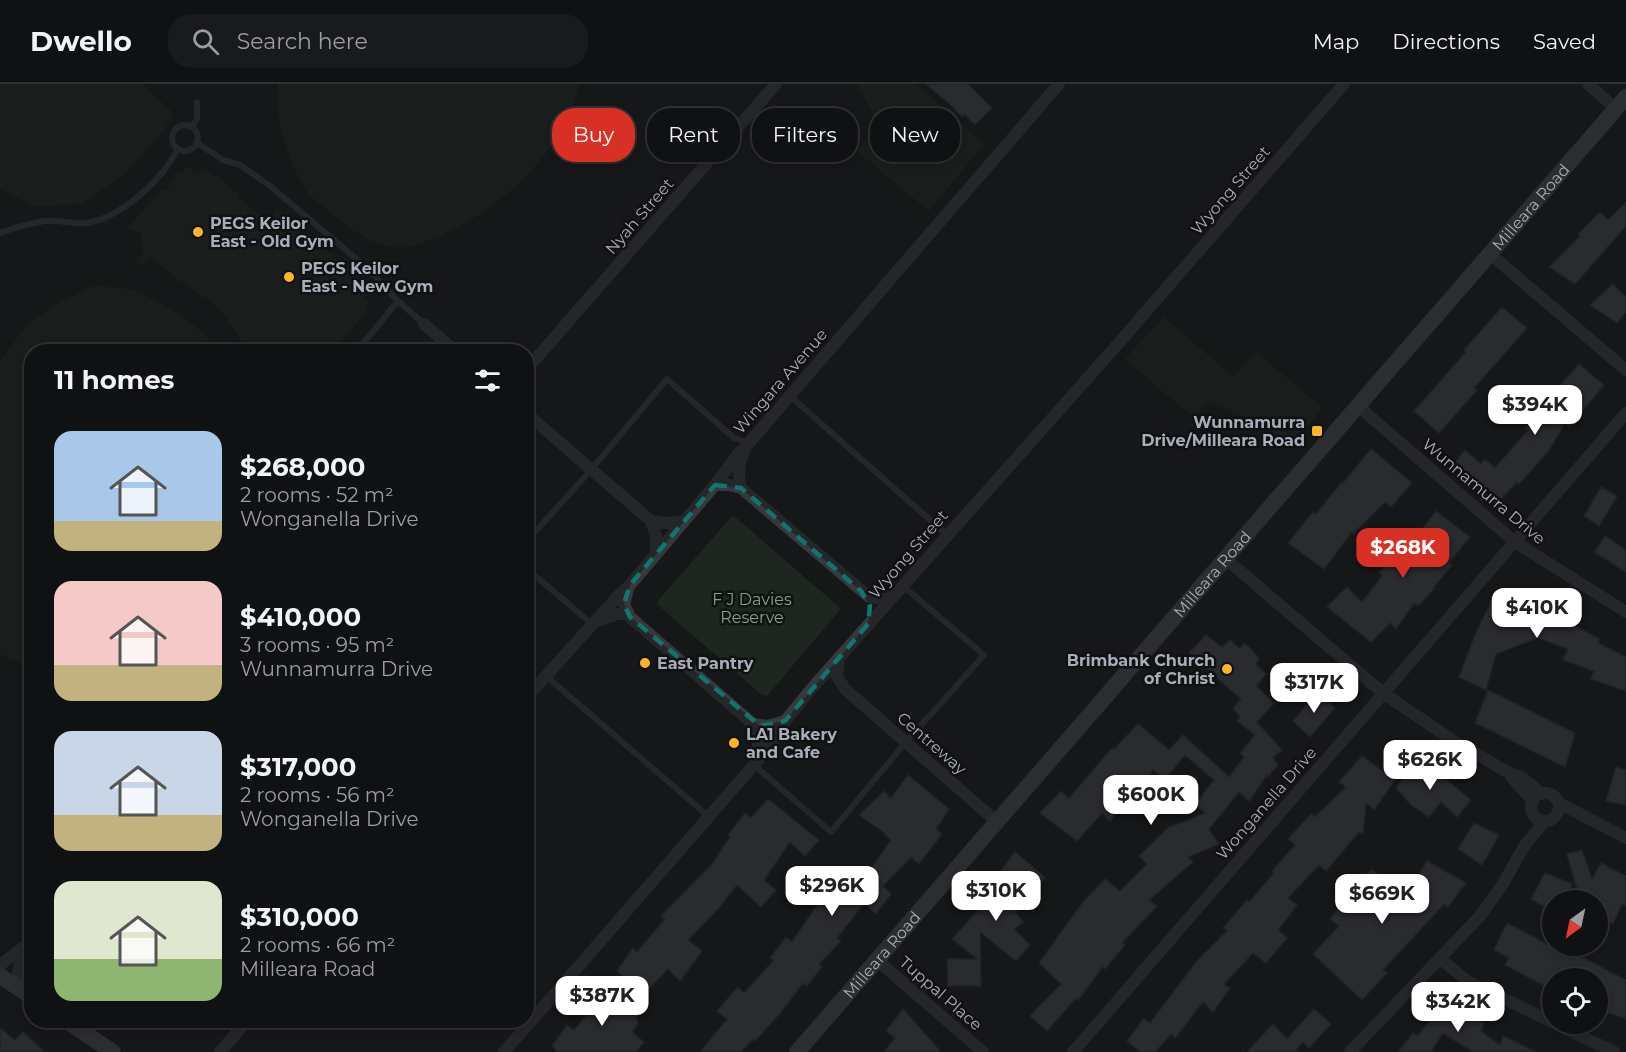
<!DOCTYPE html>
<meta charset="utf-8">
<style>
body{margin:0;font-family:Montserrat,sans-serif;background:#191a1c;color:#f1f3f6;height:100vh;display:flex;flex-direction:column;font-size:22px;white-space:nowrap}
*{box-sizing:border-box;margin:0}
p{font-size:20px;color:#9c9da0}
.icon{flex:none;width:33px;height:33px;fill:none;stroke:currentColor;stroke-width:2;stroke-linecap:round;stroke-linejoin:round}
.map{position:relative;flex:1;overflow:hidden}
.drawer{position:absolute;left:24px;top:260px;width:510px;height:684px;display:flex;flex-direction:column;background:#101113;border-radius:24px;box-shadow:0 3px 9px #0003,0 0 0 2px #303133}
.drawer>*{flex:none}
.guide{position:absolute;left:552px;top:24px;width:570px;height:54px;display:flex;gap:12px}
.needle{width:39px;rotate:213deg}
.controls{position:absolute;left:1542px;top:806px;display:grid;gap:12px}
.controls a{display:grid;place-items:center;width:66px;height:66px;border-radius:50%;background:#101113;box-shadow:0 3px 9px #0003,0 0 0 2px #303133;font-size:30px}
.price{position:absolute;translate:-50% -51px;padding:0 14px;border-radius:12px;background:#fff;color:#222;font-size:20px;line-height:39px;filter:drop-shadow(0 2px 3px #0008)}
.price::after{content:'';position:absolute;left:50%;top:36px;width:18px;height:14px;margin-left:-9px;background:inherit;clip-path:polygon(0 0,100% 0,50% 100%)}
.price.active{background:#d93025;color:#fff}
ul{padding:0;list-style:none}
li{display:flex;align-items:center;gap:18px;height:150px;padding:0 30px}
li span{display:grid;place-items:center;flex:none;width:168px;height:120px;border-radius:18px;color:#555}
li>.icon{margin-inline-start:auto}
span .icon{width:72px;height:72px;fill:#fffc;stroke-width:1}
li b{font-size:26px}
h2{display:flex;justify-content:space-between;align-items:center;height:72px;padding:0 30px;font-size:26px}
.chip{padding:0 21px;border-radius:24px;background:#101113;box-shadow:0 3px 9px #0003,0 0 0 2px #303133;font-size:21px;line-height:54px}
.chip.active{background:#d93025;color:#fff}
header{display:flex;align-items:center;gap:36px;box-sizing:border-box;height:84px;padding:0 30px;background:#101113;border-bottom:2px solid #303133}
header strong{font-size:28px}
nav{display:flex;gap:33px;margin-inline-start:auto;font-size:21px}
.search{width:420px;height:54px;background:#191a1c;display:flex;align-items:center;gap:15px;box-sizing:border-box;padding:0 21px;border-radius:24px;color:#9c9da0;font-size:22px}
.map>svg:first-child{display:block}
</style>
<header>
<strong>Dwello</strong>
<div class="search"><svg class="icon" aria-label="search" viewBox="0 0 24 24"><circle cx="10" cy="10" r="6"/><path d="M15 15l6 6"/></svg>Search here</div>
<nav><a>Map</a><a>Directions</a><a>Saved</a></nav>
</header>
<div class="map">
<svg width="1626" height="968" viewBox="0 0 1626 968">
<rect width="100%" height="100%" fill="#161719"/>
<path fill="#1e271f" d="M0,0H143L173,29L164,47L124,90L82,120L34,122L0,105Z
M278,0H579C566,66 495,131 434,154C426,157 417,163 408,163C385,165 372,158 353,146C342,138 312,116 305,105C294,87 279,48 278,27C277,18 278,9 278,0Z
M857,0H916L984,60L929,127L857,67L879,41Z
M187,82L197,90L203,84L214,93L216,91L239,111L238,113L266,138L277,125L373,206L364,214L370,219L366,224L368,226L333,267H246C237,244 222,228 204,212L202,213L183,197L181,198L151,173L143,182L136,175H141V172L143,171L141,149L128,144L162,105L166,107L178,87L181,89Z
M94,202C105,203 117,203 127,205C155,212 203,242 218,267H32L31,579L11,576L0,570V278L25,243L54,221Z
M1164,233L1233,293L1256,268L1323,324L1290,364L1261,339L1208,317L1193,333L1125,275Z
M733,431L839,523L840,526L767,612L762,611L659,522L657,518Z"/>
<path fill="#424349" stroke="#303035" stroke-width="1.5" d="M926,0H968L992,24L975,41L965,31L962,33L953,23Z
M1626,118V142L1575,200L1549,183L1580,152L1578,150L1600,128L1608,136Z
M1613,200L1626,213V228L1617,239L1590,221Z
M1502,223L1527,244L1474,304L1477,306L1439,349L1414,327L1466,268L1464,266Z
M1579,280L1604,301L1569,343L1565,339L1548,368L1519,400L1517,398L1500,416L1486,404L1484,407L1464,387L1462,390L1453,381L1465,366L1481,380L1485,375L1495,384L1528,346L1525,345L1534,331Z
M1371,365L1412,399L1391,423L1385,418L1353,450L1352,448L1324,485L1288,459L1313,428L1316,430L1342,398L1343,399Z
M1601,403L1617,412L1599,442L1584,432Z
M1436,427L1470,453L1449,478L1452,481L1433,504L1434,505L1418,522L1414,519L1396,545L1390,539L1371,558L1327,523L1347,503L1362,518L1382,492L1379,489L1394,472L1395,473L1414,449L1418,451Z
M1605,452L1626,466V488L1594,468Z
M1530,506L1532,512L1570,531L1567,538L1600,555L1598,559L1626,573V607L1591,595L1594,587L1563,576L1568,565L1538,554L1496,570L1486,606L1459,593L1475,551L1496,507Z
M1206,551L1222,563L1230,556L1239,564L1245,559L1259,574L1256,580L1266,590L1256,602L1274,619L1257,638L1282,666L1273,673L1278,681L1268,693L1267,691L1249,717L1239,708L1209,745L1219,760L1188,773L1193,778L1149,816L1157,822L1122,859L1125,861L1105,885L1103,883L1078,916L1076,914L1047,947L1030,932L1061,900L1039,879L1083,818L1105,795L1120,807L1147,780L1139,772L1168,744L1205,729L1195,720L1214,696L1185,671L1165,695L1153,686L1136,716L1131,712L1110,737L1102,729L1077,757L1040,729L1061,707L1069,714L1112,664L1114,665L1138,640L1169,666L1183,651L1229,693L1244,673L1240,669L1255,651L1237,637L1240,632L1233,625L1241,615L1189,569Z
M1488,606L1575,649L1565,683L1475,639Z
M1318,608L1335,624L1310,653L1293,637Z
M1362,672L1395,696L1374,726L1366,719L1363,750L1359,748L1326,787L1319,781L1288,814L1297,821L1278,846L1287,854L1266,879L1253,869L1224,900L1230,904L1213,928L1203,918L1175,954L1171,950L1155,968H1141L1127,957L1144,934L1150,939L1196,878L1227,847L1223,844L1247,816L1249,818L1274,789L1272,787L1295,761L1288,755L1311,730L1315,733L1346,703L1339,698Z
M1415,674L1437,695L1441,691L1471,716L1457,733L1441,718L1429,733L1411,721L1396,704Z
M1616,683L1626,686V721L1606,717Z
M908,691L949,725L936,745L942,750L919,780L911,773L883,802L891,810L876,830L864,819L837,854L841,857L819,880L822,883L807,902L803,899L782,927L755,957L753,955L741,968H700L727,935L717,927L738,903L744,909L774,876L770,874L786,853L792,858L828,805L842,818L872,783L891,756L884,750L885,749L859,731L884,707L891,714Z
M768,715L819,756L805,772L790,758L764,796L776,806L761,823L737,801L718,825L688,856L702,867L680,897L668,885L643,911L617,887L633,864L637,868L665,835L661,832L713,779L730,753L728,751L745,729L751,734Z
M1474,739L1499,751L1482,781L1458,765Z
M1582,766L1592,795L1601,779L1626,792V822L1622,820L1613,840L1602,834L1606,826L1598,821V816H1589L1578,809L1567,770Z
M1015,768L1045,793L1016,829L1024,838L1014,845L1030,861L1016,877L980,848L981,902H948L947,875H977L952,855L982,822L978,818L1003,799L996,793Z
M1427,777L1466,799L1448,823L1444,820L1383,886L1387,889L1362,916L1313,870L1339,842L1330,835L1348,812L1350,814L1371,785L1399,806L1402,802L1409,807Z
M1545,789L1572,800L1565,816H1552V827L1531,815Z
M1507,839L1549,861H1583L1578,871L1626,896V935L1598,925V894H1552V906L1505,881L1509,874L1494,866Z
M585,891L639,928L636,933L638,940L632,948L644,958L636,968H558L552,962L567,941L574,946L600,915L581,897Z
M1445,915L1484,939L1481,947L1500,961L1503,952L1536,968H1473L1443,949L1431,968H1398L1413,949L1418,952Z
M903,925L941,968H884L895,954L886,947Z
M1314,925L1331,940L1309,964L1303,958L1296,965L1299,968H1247L1273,940L1287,955Z
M0,944L15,956L23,948L45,968H0Z"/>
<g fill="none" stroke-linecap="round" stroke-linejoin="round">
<path stroke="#37383e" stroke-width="6" d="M172 54a13 13 0 1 1 26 0a13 13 0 1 1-26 0Z
M192,43L197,35V18
M197,59L223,76L240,81L270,102L366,183L398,217L424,240
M0,149C14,144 30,139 45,137C59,135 72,141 87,139C122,133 162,96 178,65
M357,267L398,217
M790,312L947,451
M526,458L591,386L667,295L734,354L748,359
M526,484L592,540
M546,592L708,732
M754,681L831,748L906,658L984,571L903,502"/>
<path stroke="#37383e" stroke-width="12" d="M1588,0L1616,25
M1490,170L1626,286
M424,240L455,267
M526,286L776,0
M1358,322L1515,458L1626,528
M526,329L651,437L656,452V471
M715,401H730L741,404L868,512C879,516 886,515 895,508
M741,404C738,390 738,381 744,368
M651,437L666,439L684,437
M1226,475L1383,609L1452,656L1504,686L1524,695L1541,709
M629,502L624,520L630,533L753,640C760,653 759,662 755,676
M596,538L617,530H627
M839,574L837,592L845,605L997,738
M526,614L618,512L630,501L715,401L738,370L749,359L1059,0
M753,640L767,642L785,637
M1511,693L1533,717
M1531 723a14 14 0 1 1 28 0a14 14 0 1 1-28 0Z
M1559,719L1626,754
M1440,874L1467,897L1614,968
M877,876L983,968
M0,881L28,860
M15,901L20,880L32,858
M220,968L248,936
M504,968L759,675L777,653L785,637L812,604L1110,269L1344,0
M1073,968L1626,329
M1350,968L1481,831L1501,803L1525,761L1545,737"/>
<g stroke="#45474e" stroke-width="16">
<path d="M0,892L32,913"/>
<path d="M65,936L113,968"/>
<path id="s1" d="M797,968L1626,13"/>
</g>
</g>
<path d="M0 0H1626V968H0ZM715,401L741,404L861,507L870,522L868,540L785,637L760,642L630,533L624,520L630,501Z" fill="#161719" fill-opacity=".55" fill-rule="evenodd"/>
<path fill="none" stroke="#0f766e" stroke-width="4.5" stroke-dasharray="12 8" stroke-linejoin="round" d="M715,401L741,404L861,507L870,522L868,540L785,637L760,642L630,533L624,520L630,501Z"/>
<g fill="#fcb42b" stroke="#111114" stroke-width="2">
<circle cx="198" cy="148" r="6"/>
<circle cx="289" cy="193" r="6"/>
<rect x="1311" y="341" width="12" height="12" rx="3"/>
<circle cx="645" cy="579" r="6"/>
<circle cx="1227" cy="585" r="6"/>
<circle cx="734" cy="659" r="6"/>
</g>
<g text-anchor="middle" stroke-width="5" stroke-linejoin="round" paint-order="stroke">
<g font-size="16" fill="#a8adb9" stroke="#111114">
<text transform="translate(1230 106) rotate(-49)" y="6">Wyong Street</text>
<text dy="6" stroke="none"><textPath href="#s1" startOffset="1119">Milleara Road</textPath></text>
<text transform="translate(639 132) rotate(-49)" y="6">Nyah Street</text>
<text transform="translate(780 297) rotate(-49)" y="6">Wingara Avenue</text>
<text transform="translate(1484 407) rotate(40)" y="6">Wunnamurra Drive</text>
<text transform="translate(908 470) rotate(-49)" y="6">Wyong Street</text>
<text dy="6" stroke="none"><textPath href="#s1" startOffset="633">Milleara Road</textPath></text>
<text transform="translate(932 659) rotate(41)" y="6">Centreway</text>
<text transform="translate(1266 719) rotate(-49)" y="6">Wonganella Drive</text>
<text dy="6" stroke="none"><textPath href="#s1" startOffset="129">Milleara Road</textPath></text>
<text transform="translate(941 909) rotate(41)" y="6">Tuppal Place</text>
</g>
<g font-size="16" font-weight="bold" fill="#a8adb9" stroke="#111114" text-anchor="start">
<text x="210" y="145">PEGS Keilor<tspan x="210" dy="18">East - Old Gym</tspan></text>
<text x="301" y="190">PEGS Keilor<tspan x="301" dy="18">East - New Gym</tspan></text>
<text x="1305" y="344" text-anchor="end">Wunnamurra<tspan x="1305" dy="18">Drive/Milleara Road</tspan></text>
<text x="1215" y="582" text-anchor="end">Brimbank Church<tspan x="1215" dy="18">of Christ</tspan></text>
<text x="657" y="585">East Pantry</text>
<text x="746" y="656">LA1 Bakery<tspan x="746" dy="18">and Cafe</tspan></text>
</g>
<g font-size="16" fill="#7ea580" stroke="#111114">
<text x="752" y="521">F J Davies<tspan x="752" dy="18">Reserve</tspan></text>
</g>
</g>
</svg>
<div class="controls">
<a><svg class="needle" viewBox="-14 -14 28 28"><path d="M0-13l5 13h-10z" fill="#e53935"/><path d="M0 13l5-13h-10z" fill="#9c9da0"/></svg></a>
<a><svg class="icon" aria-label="locate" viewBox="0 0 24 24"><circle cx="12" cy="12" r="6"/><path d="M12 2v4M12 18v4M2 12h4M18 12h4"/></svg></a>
</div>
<b class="price" style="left:1535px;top:352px">$394K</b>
<b class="price active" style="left:1403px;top:495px">$268K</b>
<b class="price" style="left:1537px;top:555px">$410K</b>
<b class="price" style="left:1314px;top:630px">$317K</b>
<b class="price" style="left:1430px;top:707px">$626K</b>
<b class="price" style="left:1151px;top:742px">$600K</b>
<b class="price" style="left:832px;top:833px">$296K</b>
<b class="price" style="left:996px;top:838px">$310K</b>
<b class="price" style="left:1382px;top:841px">$669K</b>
<b class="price" style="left:602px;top:943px">$387K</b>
<b class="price" style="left:1458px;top:949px">$342K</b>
<div class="guide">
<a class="chip active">Buy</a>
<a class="chip">Rent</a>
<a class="chip">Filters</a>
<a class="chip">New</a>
</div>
<section class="drawer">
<h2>11 homes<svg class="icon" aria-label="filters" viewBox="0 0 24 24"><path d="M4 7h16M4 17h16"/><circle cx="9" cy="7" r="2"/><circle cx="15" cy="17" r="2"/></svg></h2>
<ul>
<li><span style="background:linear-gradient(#a9c7e8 75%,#c2b280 0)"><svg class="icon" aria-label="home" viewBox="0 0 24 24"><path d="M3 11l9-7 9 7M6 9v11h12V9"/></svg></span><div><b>$268,000</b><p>2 rooms · 52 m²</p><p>Wonganella Drive</p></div></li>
<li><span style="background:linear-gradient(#f6c9c9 70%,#c2b280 0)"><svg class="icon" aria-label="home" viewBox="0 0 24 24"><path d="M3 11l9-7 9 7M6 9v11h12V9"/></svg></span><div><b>$410,000</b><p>3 rooms · 95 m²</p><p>Wunnamurra Drive</p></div></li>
<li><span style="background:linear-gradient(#c9d6e8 70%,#c2b280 0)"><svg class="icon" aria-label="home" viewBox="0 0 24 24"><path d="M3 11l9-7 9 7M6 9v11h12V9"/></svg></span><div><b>$317,000</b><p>2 rooms · 56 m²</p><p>Wonganella Drive</p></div></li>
<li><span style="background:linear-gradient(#dfe7d0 65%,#8fb573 0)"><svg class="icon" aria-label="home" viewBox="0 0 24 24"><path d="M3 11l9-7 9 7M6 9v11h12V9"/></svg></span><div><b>$310,000</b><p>2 rooms · 66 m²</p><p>Milleara Road</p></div></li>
</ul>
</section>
</div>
